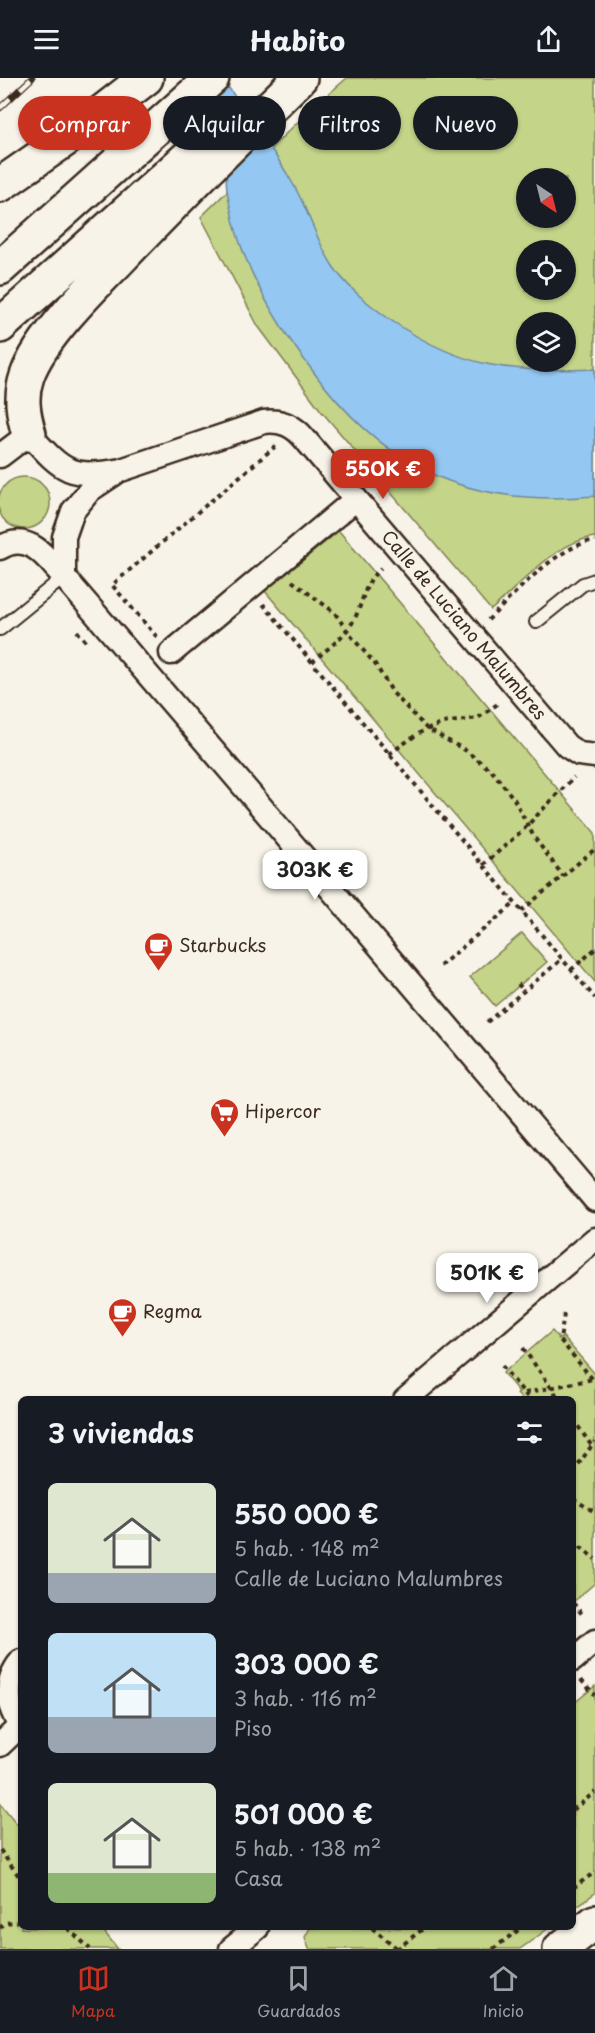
<!DOCTYPE html>
<html lang="es">
<meta charset="utf-8">
<style>
body{margin:0;font-family:"Playpen Sans",sans-serif;background:#20242c;color:#f1f3f6;height:100vh;display:flex;flex-direction:column;font-size:22px;white-space:nowrap}
*{box-sizing:border-box;margin:0}
p{font-size:20px;color:#9ea1a6}
.icon{flex:none;width:33px;height:33px;fill:none;stroke:currentColor;stroke-width:2;stroke-linecap:round;stroke-linejoin:round}
.map{position:relative;flex:1;overflow:hidden}
.drawer{position:absolute;left:18px;top:1318px;width:558px;height:534px;display:flex;flex-direction:column;background:#171b24;border-radius:9px;box-shadow:0 2px 4px #0004}
.drawer>*{flex:none}
.hud{position:absolute;left:18px;top:18px;width:560px;height:54px;display:flex;gap:12px}
.needle{width:39px;rotate:145deg}
.controls{position:absolute;left:516px;top:90px;display:grid;gap:12px}
.controls a{display:grid;place-items:center;width:60px;height:60px;border-radius:50%;background:#171b24;box-shadow:0 2px 4px #0004;font-size:30px}
.price{position:absolute;translate:-50% -51px;padding:0 14px;border-radius:12px;background:#fff;color:#222;font-size:20px;line-height:39px;filter:drop-shadow(0 2px 3px #0008)}
.price::after{content:'';position:absolute;left:50%;top:36px;width:18px;height:14px;margin-left:-9px;background:inherit;clip-path:polygon(0 0,100% 0,50% 100%)}
.price.on{background:#c8321e;color:#fff}
ul{padding:0;list-style:none}
li{display:flex;align-items:center;gap:18px;height:150px;padding:0 30px}
li span{display:grid;place-items:center;flex:none;width:168px;height:120px;border-radius:9px;color:#555}
li>.icon{margin-inline-start:auto}
span .icon{width:72px;height:72px;fill:#fffc;stroke-width:1}
li b{font-size:26px}
h2{display:flex;justify-content:space-between;align-items:center;height:72px;padding:0 30px;font-size:26px}
.chip{padding:0 21px;border-radius:27px;background:#171b24;box-shadow:0 2px 4px #0004;font-size:21px;line-height:54px}
.chip.on{background:#c8321e;color:#fff}
header{display:flex;justify-content:space-between;align-items:center;height:78px;padding:0 30px;background:#171b24;font-size:27px;font-weight:700}
.tabs{display:flex;justify-content:space-around;align-items:center;height:84px;border-top:2px solid #363941;background:#171b24;font-size:16px;color:#9ea1a6}
.tabs a{display:grid;justify-items:center;gap:3px}
.tabs .on{color:#c8321e}
.map>svg:first-child{display:block}
</style>
<header><svg class="icon" aria-label="menu" viewBox="0 0 24 24"><path d="M4 6h16M4 12h16M4 18h16"/></svg>Habito<svg class="icon" aria-label="share" viewBox="0 0 24 24"><path d="M12 15V3M7 8l5-5 5 5M5 13v7h14v-7"/></svg></header>
<div class="map">
<svg width="595" height="1871" viewBox="0 0 595 1871">
<rect width="100%" height="100%" fill="#f7f3e8"/>
<filter id="ink" filterUnits="userSpaceOnUse"><feTurbulence type="fractalNoise" baseFrequency=".0167" numOctaves="2"/><feDisplacementMap in="SourceGraphic" scale="12" xChannelSelector="R" yChannelSelector="G"/><feConvolveMatrix kernelMatrix="1 2 1 2 8 2 1 2 1" color-interpolation-filters="sRGB"/></filter>
<g filter="url(#ink)">
<path fill="#c4d488" stroke="#807f53" stroke-width="1.5" fill-rule="evenodd" d="M347,0H595V459C556,463 520,507 491,532L322,334L258,248L201,139L309,33ZM526,100H566V140H526ZM526,172H566V212H526ZM526,244H566V284H526Z
M-2 425a26 26 0 1 1 52 0a26 26 0 1 1-52 0Z
M339,453L595,755V904L265,513Z
M522,855L547,884L495,928L470,899Z
M552,1253L559,1261L563,1259L595,1296V1505L573,1524V1322L522,1321L517,1316L519,1314L503,1295Z
M595,1608V1815L573,1831V1626Z
M0,1725L21,1751V1850H101L118,1871H0Z
M310,1850H549L520,1871H309L305,1859Z"/>
<path fill="#94c7f1" stroke="#70889d" stroke-width="1.5" d="M222,0C246,35 272,69 293,106C309,133 317,166 335,191C350,212 371,228 392,243C465,292 510,294 595,291V418C465,430 382,390 306,284C279,248 255,208 240,165C234,148 230,130 227,112C226,98 225,84 222,71C217,52 209,34 200,16Z"/>
<g fill="none" stroke-linecap="round" stroke-linejoin="round">
<defs>
<path id="lane" d="M536,544L583,506L595,502
M0,551L64,499"/>
<g id="street">
<path id="s1" d="M0,378L29,356C63,393 69,401 121,392L264,344C281,342 293,347 304,360L567,668L579,676L595,678"/>
<path d="M0,470C29,452 47,481 64,499L240,704L595,1122"/>
<path d="M64,499V459L73,433L90,412L114,396"/>
<path d="M171,575L356,421"/>
<path d="M405,1322L595,1161"/>
<path d="M573,1582L595,1563"/>
<path d="M21,1583C4,1603 6,1628 21,1649"/>
<path d="M0,1667L20,1648"/>
<path d="M231,1871L257,1850"/>
</g>
<path id="secondary" d="M560,1871L595,1844"/>
<path id="highway" d="M0,107L79,52L146,0
M0,190L212,0
M0,248L207,62
M29,356C23,336 20,318 27,298C39,262 90,211 117,184C177,121 238,60 300,0"/>
</defs>
<use href="#lane" stroke="#3b2a1e" stroke-width="16"/>
<use href="#street" stroke="#3b2a1e" stroke-width="27"/>
<use href="#secondary" stroke="#3b2a1e" stroke-width="38"/>
<use href="#highway" stroke="#3b2a1e" stroke-width="38"/>
<path stroke="#3b2a1e" stroke-width="4" stroke-dasharray="4.5 4.5" stroke-linecap="butt" d="M292,503L334,534L351,558L375,586L393,615L427,651L465,672L492,693L514,721L534,759L563,798
M263,526L595,920
M488,542C518,513 554,470 595,462
M77,553L88,566
M157,559L112,507L278,366
M312,584C327,571 346,558 355,540C364,522 364,504 381,490
M389,676L419,655L443,645L478,640L499,625
M483,787L523,752L574,699
M521,833L595,771
M440,888L515,825
M571,892L595,871
M518,906L524,913
M487,944L562,881
M564,1236L560,1262L595,1304
M523,1270L560,1322
M502,1288L530,1322
M525,1315L593,1301
M573,1341L591,1367
M573,1394L595,1363
M573,1421L595,1434
M573,1463L595,1481
M573,1525L583,1537
M581,1602L595,1617
M573,1732L595,1714
M0,1772L21,1801
M573,1810L595,1794
M0,1850L5,1845L21,1843
M68,1850L90,1871
M372,1850L398,1871
M397,1871L424,1850
M493,1871L521,1850"/>
<use href="#lane" stroke="#f7f3e8" stroke-width="12"/>
<use href="#street" stroke="#f7f3e8" stroke-width="22"/>
<use href="#secondary" stroke="#f7f3e8" stroke-width="33"/>
<use href="#highway" stroke="#f7f3e8" stroke-width="33"/>
<defs>
<path id="rail" d="M0,30L32,0"/>
</defs>
<use href="#rail" stroke="#3b2a1e" stroke-width="7"/>
<use href="#rail" stroke="#f7f3e8" stroke-width="4.5" stroke-dasharray="14" stroke-linecap="butt"/>
</g>
</g>
<defs>
<symbol id="cafe-pin" viewBox="-11 -11 22 30"><path d="M0 17L-7.5 6A9.5 9.5 0 1 1 7.5 6Z" fill="#c8321e" stroke="#f7f3e8"/><path d="M-5.5-4.5H6V0H3Q3 3.5 0 3.5H-2.5Q-5.5 3.5-5.5 0ZM3-3.2v2h1.7v-2ZM-6 4.5H4V6H-6Z" fill="#fff"/></symbol>
<symbol id="supermarket-pin" viewBox="-11 -11 22 30"><path d="M0 17L-7.5 6A9.5 9.5 0 1 1 7.5 6Z" fill="#c8321e" stroke="#f7f3e8"/><path d="M-6-5.5h2.5l.6 2H6L4.5 2H-2.5L-4.4-4H-6ZM-1.5 3.2a1.3 1.3 0 1 0 .1 0ZM3 3.2a1.3 1.3 0 1 0 .1 0Z" fill="#fff"/></symbol>
</defs>
<g fill-rule="evenodd">
<use href="#cafe-pin" x="142" y="852" width="33" height="45"/>
<use href="#supermarket-pin" x="208" y="1018" width="33" height="45"/>
<use href="#cafe-pin" x="106" y="1218" width="33" height="45"/>
</g>
<g text-anchor="middle" stroke-width="4.5" stroke-linejoin="round" paint-order="stroke">
<g font-size="18" fill="#3b2a1e" stroke="#f7f3e8">
<text dy="6" stroke="none"><textPath href="#s1" startOffset="585">Calle de Luciano Malumbres</textPath></text>
</g>
<g font-size="18" fill="#3b2a1e" stroke="#f7f3e8" text-anchor="start">
<text x="179" y="874">Starbucks</text>
<text x="245" y="1040">Hipercor</text>
<text x="143" y="1240">Regma</text>
</g>
</g>
</svg>
<div class="controls">
<a><svg class="needle" viewBox="-14 -14 28 28"><path d="M0-13l5 13h-10z" fill="#e53935"/><path d="M0 13l5-13h-10z" fill="#9ea1a6"/></svg></a>
<a><svg class="icon" aria-label="locate" viewBox="0 0 24 24"><circle cx="12" cy="12" r="6"/><path d="M12 2v4M12 18v4M2 12h4M18 12h4"/></svg></a>
<a><svg class="icon" aria-label="layers" viewBox="0 0 24 24"><path d="M12 4l9 5-9 5-9-5zM3 14l9 5 9-5"/></svg></a>
</div>
<b class="price on" style="left:383px;top:422px">550K €</b>
<b class="price" style="left:315px;top:823px">303K €</b>
<b class="price" style="left:487px;top:1226px">501K €</b>
<div class="hud">
<a class="chip on">Comprar</a>
<a class="chip">Alquilar</a>
<a class="chip">Filtros</a>
<a class="chip">Nuevo</a>
</div>
<section class="drawer">
<h2>3 viviendas<svg class="icon" aria-label="filters" viewBox="0 0 24 24"><path d="M4 7h16M4 17h16"/><circle cx="9" cy="7" r="2"/><circle cx="15" cy="17" r="2"/></svg></h2>
<ul>
<li><span style="background:linear-gradient(#dfe7d0 75%,#9aa5b1 0)"><svg class="icon" aria-label="home" viewBox="0 0 24 24"><path d="M3 11l9-7 9 7M6 9v11h12V9"/></svg></span><div><b>550 000 €</b><p>5 hab. · 148 m²</p><p>Calle de Luciano Malumbres</p></div></li>
<li><span style="background:linear-gradient(#bfe0f5 70%,#9aa5b1 0)"><svg class="icon" aria-label="home" viewBox="0 0 24 24"><path d="M3 11l9-7 9 7M6 9v11h12V9"/></svg></span><div><b>303 000 €</b><p>3 hab. · 116 m²</p><p>Piso</p></div></li>
<li><span style="background:linear-gradient(#dfe7d0 75%,#8fb573 0)"><svg class="icon" aria-label="home" viewBox="0 0 24 24"><path d="M3 11l9-7 9 7M6 9v11h12V9"/></svg></span><div><b>501 000 €</b><p>5 hab. · 138 m²</p><p>Casa</p></div></li>
</ul>
</section>
</div>
<nav class="tabs">
<a class="on"><svg class="icon" aria-label="map" viewBox="0 0 24 24"><path d="M3 6l6-2 6 2 6-2v14l-6 2-6-2-6 2zM9 4v14M15 6v14"/></svg>Mapa</a>
<a><svg class="icon" aria-label="saved" viewBox="0 0 24 24"><path d="M7 4h10v16l-5-4-5 4z"/></svg>Guardados</a>
<a><svg class="icon" aria-label="home" viewBox="0 0 24 24"><path d="M3 11l9-7 9 7M6 9v11h12V9"/></svg>Inicio</a>
</nav>
